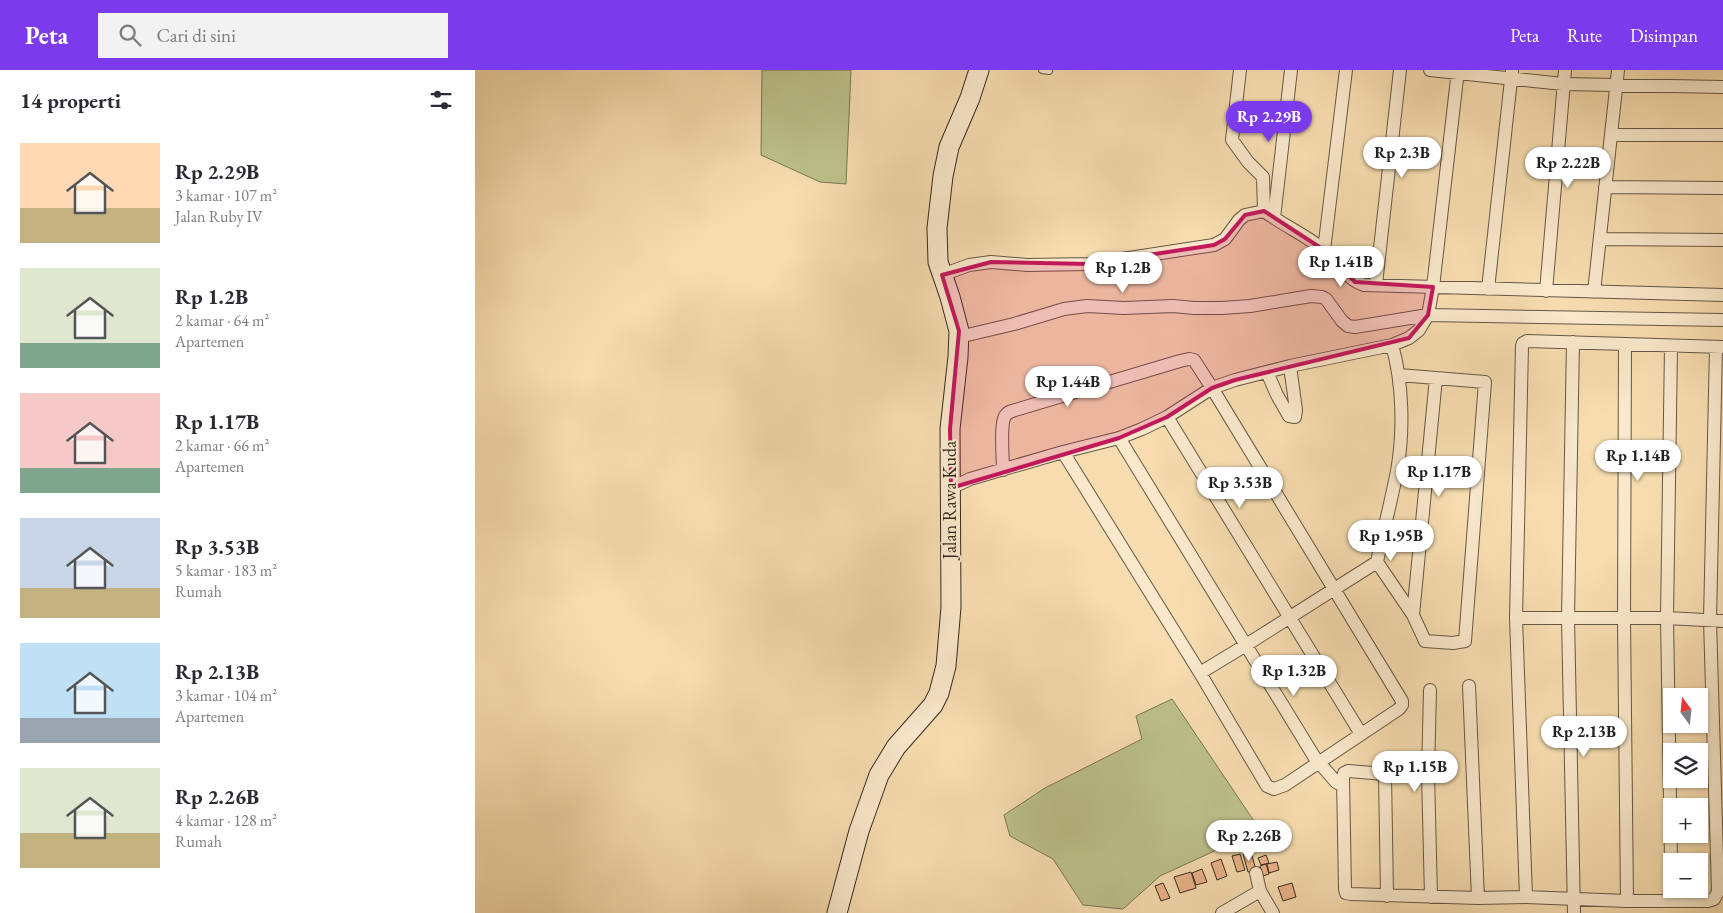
<!DOCTYPE html>
<html lang="id">
<meta charset="utf-8">
<style>
body{margin:0;font-family:"EB Garamond",serif;background:#f2f2f3;color:#2b2b33;height:100vh;display:flex;flex-direction:column;font-size:19px;white-space:nowrap}
*{box-sizing:border-box;margin:0}
p{font-size:16px;color:#7c7c81}
.icon{flex:none;width:28px;height:28px;fill:none;stroke:currentColor;stroke-width:2;stroke-linecap:round;stroke-linejoin:round}
.map{position:relative;flex:1;overflow:hidden}
.panel{display:flex;flex-direction:column;background:#fff;width:475px}
.panel>*{flex:none}
.needle{width:32px;rotate:345deg}
.buttons{position:absolute;left:1188px;top:618px;display:grid;gap:10px}
.buttons a{display:grid;place-items:center;width:45px;height:45px;border-radius:0px;background:#fff;box-shadow:0 1px 4px #0004;font-size:25px}
.price{position:absolute;translate:-50% -42px;padding:0 11px;border-radius:18px;background:#fff;color:#222;font-size:16px;line-height:32px;filter:drop-shadow(0 1px 2px #0008)}
.price::after{content:'';position:absolute;left:50%;top:30px;width:15px;height:11px;margin-left:-8px;background:inherit;clip-path:polygon(0 0,100% 0,50% 100%)}
.price.selected{background:#7c3aed;color:#fff}
ul{padding:0;list-style:none}
li{display:flex;align-items:center;gap:15px;height:125px;padding:0 20px}
li span{display:grid;place-items:center;flex:none;width:140px;height:100px;border-radius:0px;color:#555}
li>.icon{margin-inline-start:auto}
span .icon{width:60px;height:60px;fill:#fffc;stroke-width:1}
li b{font-size:21px}
h2{display:flex;justify-content:space-between;align-items:center;height:60px;padding:0 20px;font-size:21px}
header{display:flex;align-items:center;gap:30px;box-sizing:border-box;height:70px;padding:0 25px;background:#7c3aed;color:#fff}
header strong{font-size:24px}
nav{display:flex;gap:28px;margin-inline-start:auto;font-size:18px}
.search{width:350px;height:45px;background:#f2f2f3;display:flex;align-items:center;gap:12px;box-sizing:border-box;padding:0 18px;border-radius:0px;color:#7c7c81;font-size:19px}
main{display:flex;flex:1;min-height:0}
.map>svg:first-child{display:block}
</style>
<header>
<strong>Peta</strong>
<div class="search"><svg class="icon" aria-label="search" viewBox="0 0 24 24"><circle cx="10" cy="10" r="6"/><path d="M15 15l6 6"/></svg>Cari di sini</div>
<nav><a>Peta</a><a>Rute</a><a>Disimpan</a></nav>
</header>
<main>
<section class="panel">
<h2>14 properti<svg class="icon" aria-label="filters" viewBox="0 0 24 24"><path d="M4 7h16M4 17h16"/><circle cx="9" cy="7" r="2"/><circle cx="15" cy="17" r="2"/></svg></h2>
<ul>
<li><span style="background:linear-gradient(#ffd9b3 65%,#c2b280 0)"><svg class="icon" aria-label="home" viewBox="0 0 24 24"><path d="M3 11l9-7 9 7M6 9v11h12V9"/></svg></span><div><b>Rp 2.29B</b><p>3 kamar · 107 m²</p><p>Jalan Ruby IV</p></div></li>
<li><span style="background:linear-gradient(#dfe7d0 75%,#7fa58c 0)"><svg class="icon" aria-label="home" viewBox="0 0 24 24"><path d="M3 11l9-7 9 7M6 9v11h12V9"/></svg></span><div><b>Rp 1.2B</b><p>2 kamar · 64 m²</p><p>Apartemen</p></div></li>
<li><span style="background:linear-gradient(#f6c9c9 75%,#7fa58c 0)"><svg class="icon" aria-label="home" viewBox="0 0 24 24"><path d="M3 11l9-7 9 7M6 9v11h12V9"/></svg></span><div><b>Rp 1.17B</b><p>2 kamar · 66 m²</p><p>Apartemen</p></div></li>
<li><span style="background:linear-gradient(#c9d6e8 70%,#c2b280 0)"><svg class="icon" aria-label="home" viewBox="0 0 24 24"><path d="M3 11l9-7 9 7M6 9v11h12V9"/></svg></span><div><b>Rp 3.53B</b><p>5 kamar · 183 m²</p><p>Rumah</p></div></li>
<li><span style="background:linear-gradient(#bfe0f5 75%,#9aa5b1 0)"><svg class="icon" aria-label="home" viewBox="0 0 24 24"><path d="M3 11l9-7 9 7M6 9v11h12V9"/></svg></span><div><b>Rp 2.13B</b><p>3 kamar · 104 m²</p><p>Apartemen</p></div></li>
<li><span style="background:linear-gradient(#dfe7d0 65%,#c2b280 0)"><svg class="icon" aria-label="home" viewBox="0 0 24 24"><path d="M3 11l9-7 9 7M6 9v11h12V9"/></svg></span><div><b>Rp 2.26B</b><p>4 kamar · 128 m²</p><p>Rumah</p></div></li>
</ul>
</section>
<div class="map">
<svg width="1248" height="843" viewBox="0 0 1248 843">
<rect width="100%" height="100%" fill="#f6dcaf"/>
<filter id="stains"><feTurbulence type="fractalNoise" baseFrequency=".004" numOctaves="4"/><feColorMatrix values="0 0 0 0 .2 0 0 0 0 .09 0 0 0 0 .02 0 0 0 .5 -.17"/></filter>
<radialGradient id="worn" r=".72"><stop offset=".6" stop-color="#630" stop-opacity="0"/><stop offset="1" stop-color="#630" stop-opacity=".3"/></radialGradient>
<path fill="#bcc08b" stroke="#797657" d="M287,0H376L371,114L345,112L286,85Z
M697,629L785,760L685,806L648,839L608,835L578,789L535,766L529,745L570,718L667,669L661,646Z"/>
<path fill="#ebb489" stroke="#362b23" d="M776,782L781,800L773,802L768,784Z
M765,784L770,800L762,802L757,786Z
M791,785L794,793L786,795L783,788Z
M746,789L752,806L742,810L736,793Z
M802,792L804,800L794,803L792,794Z
M791,794L794,804L788,806L785,796Z
M727,799L732,812L721,815L717,803Z
M716,802L721,818L705,823L699,807Z
M688,813L695,828L686,831L680,816Z
M817,813L821,827L808,831L803,817Z"/>
<g fill="none" stroke-linecap="round" stroke-linejoin="round">
<defs>
<path id="lane" d="M567,0L574,1"/>
<path id="street" d="M765,0L757,70L773,92L788,107L789,141C808,155 830,165 848,179C863,191 870,209 889,215L1248,225
M955,0L1088,14L1248,17
M1136,65H1248
M1130,117L1248,118
M799,148L816,0
M1125,169L1248,170
M849,180L871,0
M467,205L494,195L516,192L552,195L614,194L739,175L750,169L764,150L770,145L789,141
M901,214L925,0
M1013,219L1037,1
M1071,221L1090,0
M1119,222L1143,0
M484,267L539,254L589,239L612,236L649,238L698,236L719,238H747L775,236L836,226L847,227L851,229L867,251L873,256L880,257L953,245L1248,250
M1098,272L1093,548L1099,843
M1150,274L1149,549L1152,831
M1196,277L1192,548L1196,791
M792,302L802,325L814,346L820,347L821,340L815,296
M692,347L886,664
M644,368L840,688L861,712L868,716
M528,400C528,390 525,354 530,346C532,343 534,342 537,341L705,291L714,289L719,290L737,318L927,631V635L924,639L810,715L799,719L792,716L725,603L588,382
M476,418L495,409L588,382L644,368L667,359L692,347L737,318L760,310L815,296L917,275L934,268L944,260L953,245L958,217L983,0
M902,492L938,545L950,571L978,573L990,571L1010,312L924,305
M938,545L961,308
M1041,548H1192L1248,551
M725,603L771,575L902,492C908,462 916,432 922,401C929,362 928,313 917,275
M994,616L1003,828
M955,620L953,704L956,827
M910,704L912,826
M953,704H910L873,701L869,703L868,708L870,819L871,823L876,824L1003,828L1051,827L1152,831H1233L1239,829L1243,822L1235,550L1241,277
M781,803L785,821L798,843
M1051,827L1041,548L1047,276L1048,273L1052,271L1248,277
M747,843L785,821"/>
<path id="secondary" d="M362,843L384,761L404,705L421,677L458,635L464,623L471,596L476,537L475,359L483,287L484,261L475,227L463,192L462,158L468,106L474,77L495,28L504,0"/>
</defs>
<use href="#lane" stroke="#665746" stroke-width="8"/>
<use href="#street" stroke="#665746" stroke-width="14"/>
<use href="#secondary" stroke="#362b23" stroke-width="21"/>
<use href="#lane" stroke="#f9e8cb" stroke-width="6"/>
<use href="#street" stroke="#f9e8cb" stroke-width="12"/>
<use href="#secondary" stroke="#f9e8cb" stroke-width="19"/>
</g>
<path fill="#c2185b" fill-opacity="0.2" stroke="#c2185b" stroke-width="4" stroke-linejoin="round" d="M789,141L849,180L880,212L958,217L953,245L934,268L760,310L737,318L692,347L644,368L476,418L475,359L484,261L467,205L516,192L614,194L739,175L750,169L770,145Z"/>
<g text-anchor="middle" stroke-width="4" stroke-linejoin="round" paint-order="stroke">
<g font-size="18" fill="#362b23" stroke="#f9e8cb">
<text transform="translate(475 430) rotate(-90)" y="6">Jalan Rawa Kuda</text>
</g>
</g>
<rect width="100%" height="100%" filter="url(#stains)"/>
<rect width="100%" height="100%" fill="url(#worn)"/>
</svg>
<div class="buttons">
<a><svg class="needle" viewBox="-14 -14 28 28"><path d="M0-13l5 13h-10z" fill="#e53935"/><path d="M0 13l5-13h-10z" fill="#7c7c81"/></svg></a>
<a><svg class="icon" aria-label="layers" viewBox="0 0 24 24"><path d="M12 4l9 5-9 5-9-5zM3 14l9 5 9-5"/></svg></a>
<a>+</a>
<a>−</a>
</div>
<b class="price selected" style="left:794px;top:73px">Rp 2.29B</b>
<b class="price" style="left:927px;top:109px">Rp 2.3B</b>
<b class="price" style="left:1093px;top:119px">Rp 2.22B</b>
<b class="price" style="left:866px;top:218px">Rp 1.41B</b>
<b class="price" style="left:648px;top:224px">Rp 1.2B</b>
<b class="price" style="left:593px;top:338px">Rp 1.44B</b>
<b class="price" style="left:1163px;top:412px">Rp 1.14B</b>
<b class="price" style="left:964px;top:428px">Rp 1.17B</b>
<b class="price" style="left:765px;top:439px">Rp 3.53B</b>
<b class="price" style="left:916px;top:492px">Rp 1.95B</b>
<b class="price" style="left:819px;top:627px">Rp 1.32B</b>
<b class="price" style="left:1109px;top:688px">Rp 2.13B</b>
<b class="price" style="left:940px;top:723px">Rp 1.15B</b>
<b class="price" style="left:774px;top:792px">Rp 2.26B</b>
</div>
</main>
